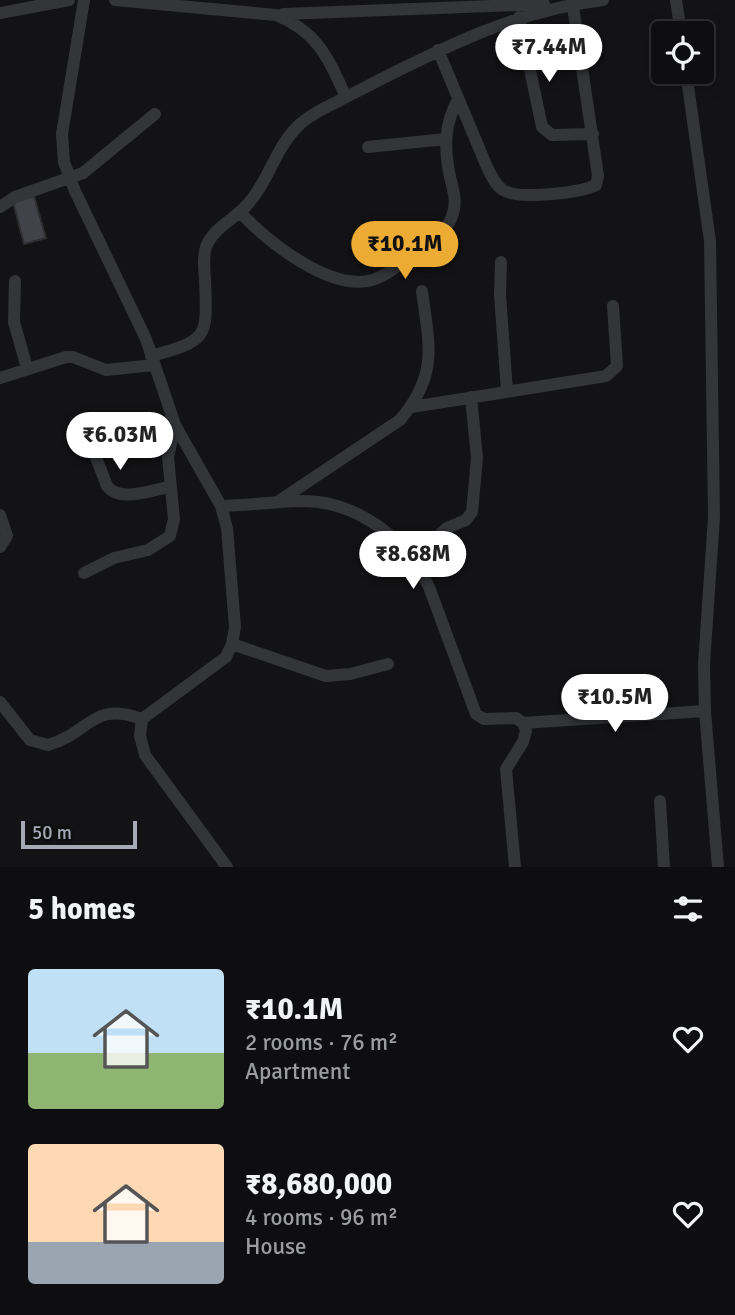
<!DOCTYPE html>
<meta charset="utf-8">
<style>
body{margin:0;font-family:Signika,sans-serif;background:#171719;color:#f1f3f6;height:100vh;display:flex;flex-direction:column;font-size:26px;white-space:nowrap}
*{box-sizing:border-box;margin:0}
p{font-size:23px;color:#9b9c9f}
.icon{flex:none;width:38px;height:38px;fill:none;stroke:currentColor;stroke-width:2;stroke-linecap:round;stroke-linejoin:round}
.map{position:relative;height:867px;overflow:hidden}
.panel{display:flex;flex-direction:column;background:#0e0e10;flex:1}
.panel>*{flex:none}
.buttons{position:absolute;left:651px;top:21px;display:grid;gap:14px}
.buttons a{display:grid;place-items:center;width:63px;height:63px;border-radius:7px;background:#0e0e10;box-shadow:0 4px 18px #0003,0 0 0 2px #2e2e30;font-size:35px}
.scale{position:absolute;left:21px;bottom:18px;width:116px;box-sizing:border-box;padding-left:7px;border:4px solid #a5aab5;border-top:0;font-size:19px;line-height:24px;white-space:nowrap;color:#a5aab5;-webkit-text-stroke:5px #0e0e0f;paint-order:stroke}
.price{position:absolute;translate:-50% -60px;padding:0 16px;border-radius:24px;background:#fff;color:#222;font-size:23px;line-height:46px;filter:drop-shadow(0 2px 4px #0008)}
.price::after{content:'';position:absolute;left:50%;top:42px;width:21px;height:16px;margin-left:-10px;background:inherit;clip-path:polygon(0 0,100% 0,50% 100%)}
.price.on{background:#ecac34;color:#111}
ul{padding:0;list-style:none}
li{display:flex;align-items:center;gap:21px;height:175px;padding:0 28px}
li span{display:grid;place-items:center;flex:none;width:196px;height:140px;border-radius:7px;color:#555}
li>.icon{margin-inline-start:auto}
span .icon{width:84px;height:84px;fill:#fffc;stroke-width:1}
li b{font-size:30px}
h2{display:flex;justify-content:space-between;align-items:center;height:84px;padding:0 28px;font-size:30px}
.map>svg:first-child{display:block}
</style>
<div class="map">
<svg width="735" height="867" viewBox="0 0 735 867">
<rect width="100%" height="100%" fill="#131315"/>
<path fill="#424348" stroke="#2d2d30" stroke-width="2" d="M34,196L46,238L24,244L13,202Z"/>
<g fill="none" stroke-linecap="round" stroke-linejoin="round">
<path stroke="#343539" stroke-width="12" d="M84,0L62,134L64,162L75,191L146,339L175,425L221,506L227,528L235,627L232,644L226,657L142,719L140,736L145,755L227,867
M115,0L276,15C318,32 328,58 346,97C429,55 509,11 603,0
M676,0L681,33
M0,13L69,0
M283,14L544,4
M519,17L542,127L552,135L593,134
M438,50L487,167C491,175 495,185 503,190C519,200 579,193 596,185L598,176L572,0
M686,72L710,241L714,517L704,664L705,711L718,867
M368,147L446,139
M0,207L15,197L83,173L155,114
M240,212C266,241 331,292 372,280C389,275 403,261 417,251C431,241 449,231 453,213C457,201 453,189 450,177C444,148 444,125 458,99
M501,262L500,295L507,391
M15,281L14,322L27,368
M151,356C210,340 207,337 205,279C204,268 203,257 206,247C213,228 235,219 247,205C268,182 275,150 296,128C309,114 330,106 346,97
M0,378L66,357H73L106,370L154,365
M412,407L606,376L617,366L613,306
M86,431L107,486C120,503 151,490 169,487
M279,501L400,420C439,374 429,345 422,291
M221,506C248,505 275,502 302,501C358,501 406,539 429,587L476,714L484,719L516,718L523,723L526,731L523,742L506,769L515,867
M0,515L7,536L0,547
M413,559L447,528L466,520L472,512L477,458L471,397
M84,573L114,558L148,550L170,536L174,519L168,457L175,425
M232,644L326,676L350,674L388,664
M0,702L30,740L48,745C89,734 92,700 142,719
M523,723L705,711
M660,801L664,867"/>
</g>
</svg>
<div class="buttons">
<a><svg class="icon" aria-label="locate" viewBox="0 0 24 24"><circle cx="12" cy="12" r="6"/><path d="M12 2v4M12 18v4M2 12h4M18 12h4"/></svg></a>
</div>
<div class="scale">50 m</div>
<b class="price" style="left:549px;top:84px">₹7.44M</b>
<b class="price on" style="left:405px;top:281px">₹10.1M</b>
<b class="price" style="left:120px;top:472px">₹6.03M</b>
<b class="price" style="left:413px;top:591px">₹8.68M</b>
<b class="price" style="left:615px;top:734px">₹10.5M</b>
</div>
<section class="panel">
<h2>5 homes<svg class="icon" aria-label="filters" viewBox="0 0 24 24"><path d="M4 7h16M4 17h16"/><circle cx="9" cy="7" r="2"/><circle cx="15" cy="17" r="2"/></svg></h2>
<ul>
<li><span style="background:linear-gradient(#bfe0f5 60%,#8fb573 0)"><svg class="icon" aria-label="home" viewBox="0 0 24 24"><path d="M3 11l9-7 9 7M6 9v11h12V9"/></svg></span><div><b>₹10.1M</b><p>2 rooms · 76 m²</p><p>Apartment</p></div><svg class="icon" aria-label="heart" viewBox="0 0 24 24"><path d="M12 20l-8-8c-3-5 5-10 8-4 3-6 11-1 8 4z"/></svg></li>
<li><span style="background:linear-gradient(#ffd9b3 70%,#9aa5b1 0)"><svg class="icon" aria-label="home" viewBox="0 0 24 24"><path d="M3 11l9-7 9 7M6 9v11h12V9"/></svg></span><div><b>₹8,680,000</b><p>4 rooms · 96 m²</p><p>House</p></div><svg class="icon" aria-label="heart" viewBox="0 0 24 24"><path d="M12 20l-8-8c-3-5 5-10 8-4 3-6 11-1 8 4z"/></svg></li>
</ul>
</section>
